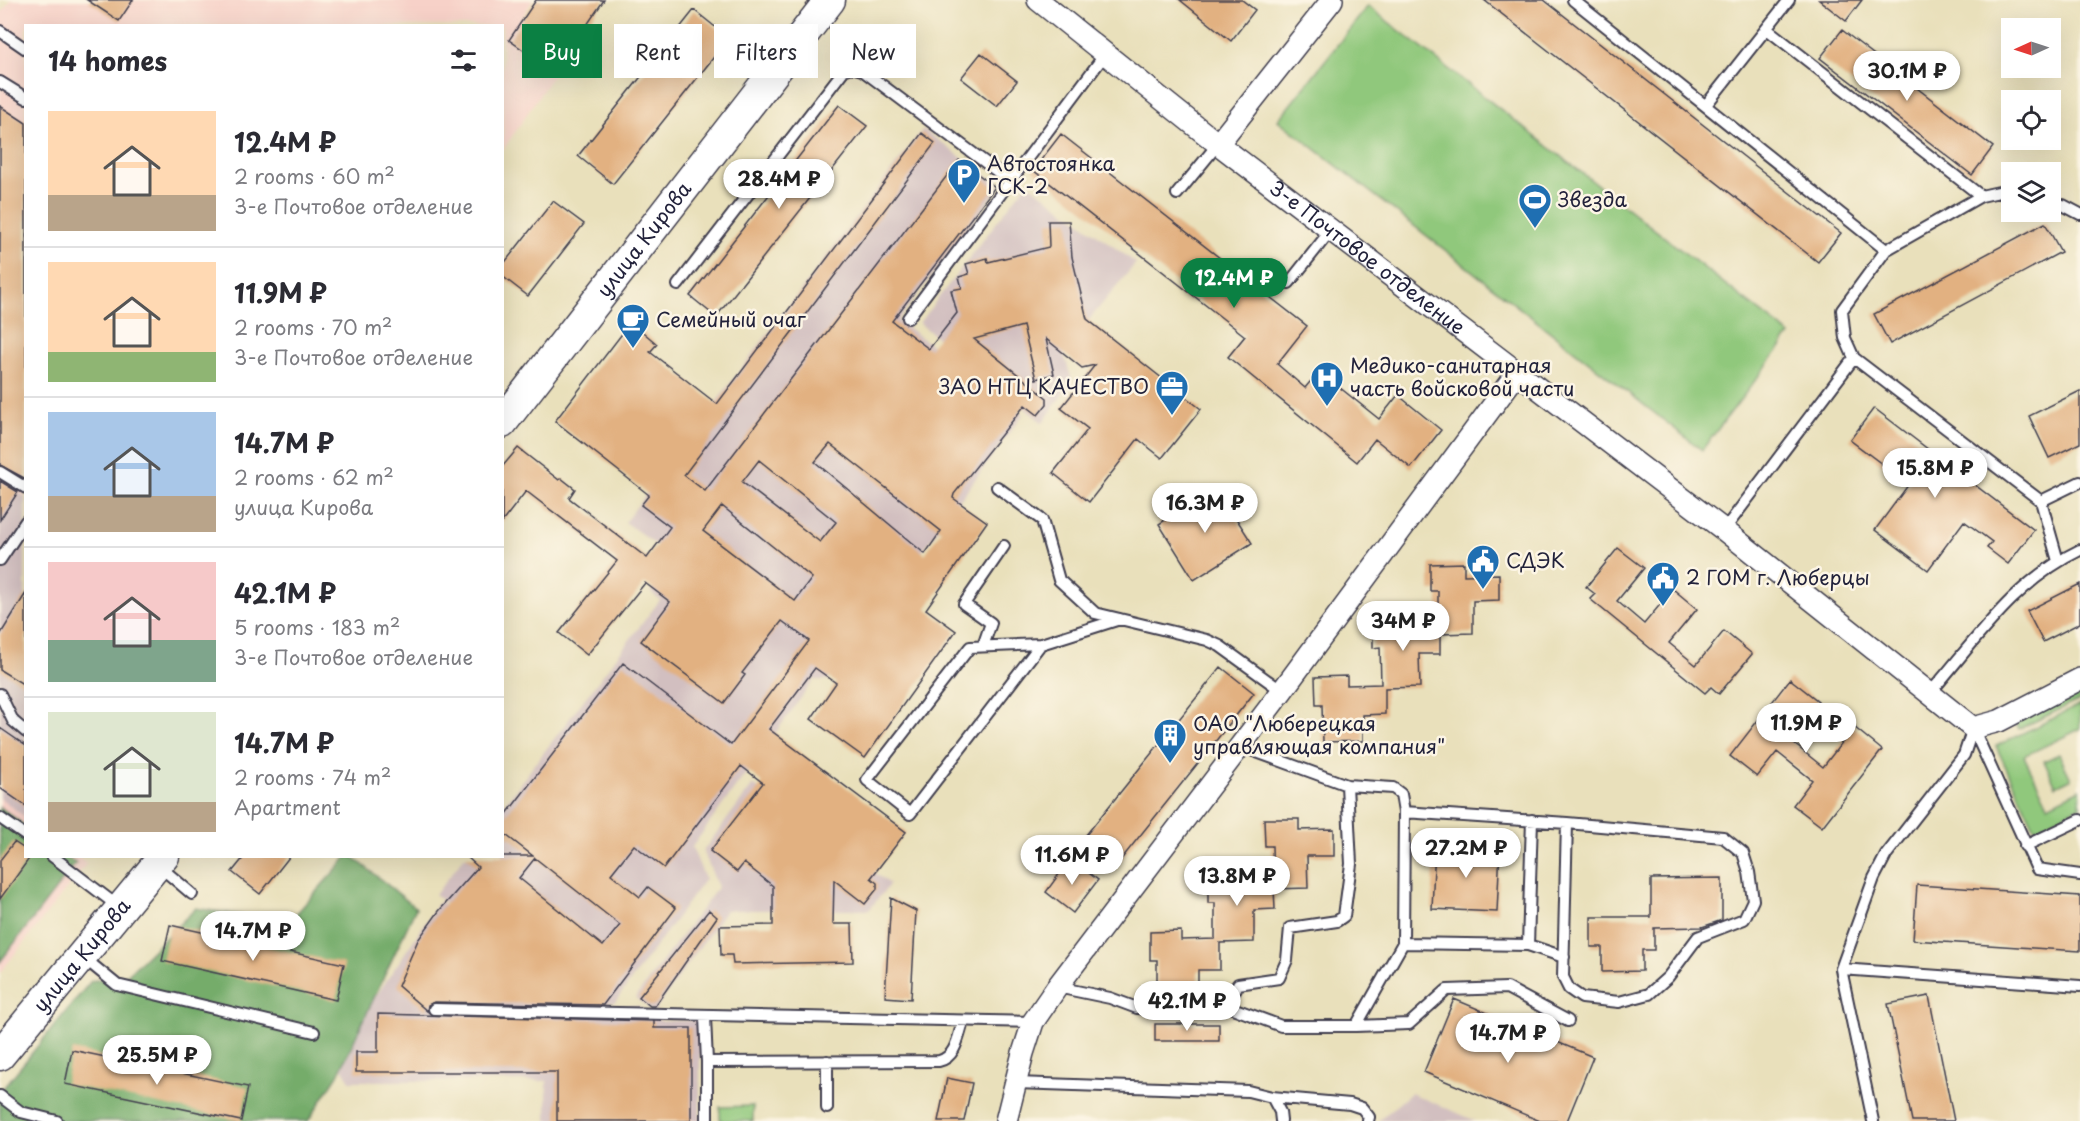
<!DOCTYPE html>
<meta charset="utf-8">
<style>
body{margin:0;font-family:"Playpen Sans",sans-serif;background:#f7f7f7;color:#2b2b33;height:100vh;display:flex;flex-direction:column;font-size:22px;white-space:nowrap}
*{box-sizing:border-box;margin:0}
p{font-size:20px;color:#7c7c81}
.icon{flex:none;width:33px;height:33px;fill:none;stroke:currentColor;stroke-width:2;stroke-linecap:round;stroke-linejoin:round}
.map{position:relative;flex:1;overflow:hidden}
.sheet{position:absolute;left:24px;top:24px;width:480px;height:834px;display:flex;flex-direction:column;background:#fff;border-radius:0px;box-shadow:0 6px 24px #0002}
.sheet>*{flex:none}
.banner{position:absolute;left:522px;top:24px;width:570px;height:54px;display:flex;gap:12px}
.needle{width:39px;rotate:267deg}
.fabs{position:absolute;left:2001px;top:18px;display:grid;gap:12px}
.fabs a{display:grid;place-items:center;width:60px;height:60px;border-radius:0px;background:#fff;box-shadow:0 6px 24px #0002;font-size:30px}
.price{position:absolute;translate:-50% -51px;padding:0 14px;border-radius:21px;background:#fff;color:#222;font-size:20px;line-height:39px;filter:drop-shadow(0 2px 3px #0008)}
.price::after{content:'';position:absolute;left:50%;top:36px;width:18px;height:14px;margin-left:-9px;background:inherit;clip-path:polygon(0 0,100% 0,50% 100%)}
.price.selected{background:#0b8043;color:#fff}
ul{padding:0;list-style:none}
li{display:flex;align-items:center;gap:18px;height:150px;padding:0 24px}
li+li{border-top:2px solid #e1e1e2}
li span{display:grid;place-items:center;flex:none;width:168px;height:120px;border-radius:0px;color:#555}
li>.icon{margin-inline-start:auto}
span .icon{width:72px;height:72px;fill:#fffc;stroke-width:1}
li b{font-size:26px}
h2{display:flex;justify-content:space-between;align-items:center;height:72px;padding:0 24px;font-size:26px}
.pill{padding:0 21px;border-radius:0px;background:#fff;box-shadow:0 6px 24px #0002;font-size:21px;line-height:54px}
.pill.selected{background:#0b8043;color:#fff}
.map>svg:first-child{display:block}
</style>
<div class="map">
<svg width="2080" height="1121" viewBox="0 0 2080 1121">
<rect width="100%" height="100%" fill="#fcf5e5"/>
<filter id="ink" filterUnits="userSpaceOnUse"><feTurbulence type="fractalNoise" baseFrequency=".0167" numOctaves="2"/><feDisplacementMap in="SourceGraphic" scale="12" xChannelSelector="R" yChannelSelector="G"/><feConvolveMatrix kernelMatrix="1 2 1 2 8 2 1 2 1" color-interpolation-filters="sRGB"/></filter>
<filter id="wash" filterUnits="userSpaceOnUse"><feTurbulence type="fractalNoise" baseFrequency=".008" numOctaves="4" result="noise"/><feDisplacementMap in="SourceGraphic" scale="24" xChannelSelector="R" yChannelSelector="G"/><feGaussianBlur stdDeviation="1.35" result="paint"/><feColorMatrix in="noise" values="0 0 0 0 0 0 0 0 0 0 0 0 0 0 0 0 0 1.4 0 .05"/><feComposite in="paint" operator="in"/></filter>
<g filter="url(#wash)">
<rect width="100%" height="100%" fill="#e9e0bb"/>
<path fill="#f7d1c8" d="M11,0H533L509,40L555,72L503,150L502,26H26L25,497L0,480V14Z
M0,798L25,817L26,856L78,857L87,863L0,973Z"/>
<path fill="#d2bfc0" d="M923,129L1000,186L898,320L1023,414L828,680H814L692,847L705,879L615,1002L587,1004L639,1006L661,1021L700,1020V1121H547V1081H350L335,1057L440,901L571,1004L435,895L464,857L502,856L503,806L660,600L650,592L675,559L625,522Z
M1027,183L1136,263L1063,351L1072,380L1043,423L919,323Z
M0,480L25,497V817L0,798Z
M753,785L890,884L869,910H726L654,1012L635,998L718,887L703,851Z
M1411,1093L1476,1121H1378Z"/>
<path fill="#90c87b" stroke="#59755b" stroke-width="1.5" d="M1368,6L1790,335L1702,450L1278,120Z
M2080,691V700L2019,729L2016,722Z
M2080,705V729L2024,756L2048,805L2080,789V807L2035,829L1996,746Z
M2059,754L2071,779L2056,786L2044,761Z
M753,1106V1121H720V1107Z"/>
<path fill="#74ac6b" stroke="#4b6753" stroke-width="1.5" d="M0,807L25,826L26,856L66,857L76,863L0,962Z
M348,856L353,857L416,908L338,1075L308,1121H0V1092L91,981L127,975L196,908L288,923Z"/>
<g id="blocks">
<path fill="#e2b181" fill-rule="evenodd" d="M87,0H133L119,21Z
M536,0H604L555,72L509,40Z
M1180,0H1242L1255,10L1231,41Z
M1484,0H1544L1841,233L1818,262Z
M1819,0H1862L1846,21Z
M694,10L729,38L613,184L578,156Z
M1842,30L1993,147L1972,175L1820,58Z
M981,53L1017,81L997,106L961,78Z
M839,105L867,126L716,317L690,296Z
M0,106L26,123V479L0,465Z
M922,133L935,143L684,475L705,491L959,160L995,187L892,321L929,349L957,313L951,290L962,288L959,277L969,274L966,264L987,258L988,262L1049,247L1048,221H1069L1072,257L1087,319L1201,409L1162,458L1138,439L1089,502L1053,473L1088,429L1061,408L1095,365L1082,368L1046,339L1054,374L1036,379L1023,326L974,339L1047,398V404L1038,415L1025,405L954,494L953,498L987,522L926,609L956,631L865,758L811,719L836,683L815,668L769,729L906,832L871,878L877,883V889L865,904L834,880L833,924H852L853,962L733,964L732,955H721L720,926L773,925V886L744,863L737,872L710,851L763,783L741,766L664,868L634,845L611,874L640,897L648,887L676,908L603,1005L434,1002L428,1005L427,1011L398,986L418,940L439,911L478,867L466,856H533L502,832V820L623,663L731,745L809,641L782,621L742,673L745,675L724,703L641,641L670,602L645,583L587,655L559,633L617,561L526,491L502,522V467L518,448L559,480L561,478L575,489L569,498L647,558L670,527L641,505L649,495L555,421L631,322L657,344L650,352L717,404ZM830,444L941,531L925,554L815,462ZM759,460L836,522L820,542L742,482ZM722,506L812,578L795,601L703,531ZM535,858L620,925L603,946L519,878Z
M1061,134L1307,326L1277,364L1305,388L1319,371L1379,419L1398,395L1441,430L1411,468L1375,439L1357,462L1228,357L1245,336L1033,170Z
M553,201L584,224L528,296L502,276V266Z
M2045,223L2061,252L1890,344L1874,314Z
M2080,391V443L2049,458L2029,416Z
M1874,408L2034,530L2008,564L1987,548L1992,542L1964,521L1928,570L1875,530L1912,480L1886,460L1882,464L1850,440Z
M0,481L18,492L0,520Z
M1216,487L1252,543L1194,580L1159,524Z
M1618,548L1644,568L1617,601L1644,624L1673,589L1697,609L1669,643L1696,665L1724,631L1752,654L1719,694L1711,687L1705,693L1590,599L1595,594L1586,587Z
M1464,563V575L1499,574V600L1473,601V633L1440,634V654H1419L1420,687L1385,688V714L1363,715V741L1323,742L1322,705H1316L1315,677L1347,676V685L1381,684L1380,647L1373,648V620H1410V627H1438V591H1430V564Z
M2080,584V623L2043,642L2027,611Z
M26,593V686L0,670V635Z
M1221,667L1254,693L1119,862L1086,835Z
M1790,679L1818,701L1788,739L1823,767L1854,727L1882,750L1822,827L1793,805L1812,780L1777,752L1757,777L1730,756Z
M0,728L26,746V806L0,788Z
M1264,819H1299V830L1334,829V856H1307L1308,888L1274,889L1275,909L1254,910V942L1220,943V970H1198V997H1157V960H1150V932L1181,931V940L1215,939V903H1208V875H1244V883L1273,882L1272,846H1265Z
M14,842L26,850V856H31L0,899V860Z
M1435,846L1500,849L1497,912L1432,909Z
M245,856H290L260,894L232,872Z
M1070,859L1098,880L1073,913L1046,892Z
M1722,878V920L1702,927L1654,928V950H1642V971L1602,972V947H1591V917H1651V879Z
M1917,885L2080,896V951L1913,940Z
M891,898L916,911L911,999L885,997Z
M709,910L717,917L655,1006H650L639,997Z
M170,925L344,964L336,1000L162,961Z
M1929,996L1954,1121H1912L1888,1004Z
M1454,999L1593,1057L1567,1121H1540L1424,1072Z
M378,1014L654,1021V1028H691V1121H557V1072H356V1052H378Z
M1155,1024H1219V1041H1155Z
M72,1050L248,1087L241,1121L65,1084Z
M947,1078L972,1083L964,1121H938Z"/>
</g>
</g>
<g filter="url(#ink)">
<use href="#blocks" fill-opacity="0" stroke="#403e4e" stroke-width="1.5"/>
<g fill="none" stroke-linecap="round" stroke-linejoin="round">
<defs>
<path id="service" d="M1573,0L1886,250L1842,310L1845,338L1854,358L1724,530
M1767,29L1981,196
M0,31L26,49
M0,82L26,98
M1706,105L1789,0
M1177,194L1218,144
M2050,202L2063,205L2080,214
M1886,250L1981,196L1999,192L2012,195
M1289,283L1331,230
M678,285L844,70L852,67L862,70L1010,181
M908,318L1106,53
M1854,358L2041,501L2080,482
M0,472L26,488
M997,487L1042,520L1059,580L1095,613L1207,640L1220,646L1282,691
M2041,501L2058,561
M0,560L26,521
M1041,644L970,647L867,780L910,814L1041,644L1120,619
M983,646L991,623L964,604L1004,546
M1930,693C1976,640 2015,581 2080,550
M0,694L13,721L26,732
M1973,728L2037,869L2080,875
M1240,746L1347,785
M0,818L26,836
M2025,846L2080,820
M52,856L119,907
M158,865L192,894
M1403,943L1404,812
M1528,945L1532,820
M84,958L117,985L314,1032
M1841,969L2080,986
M1057,987L1110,998L1137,1008L1175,1010L1227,1006L1238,984L1279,978L1287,960L1290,928L1337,921L1344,916L1351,864L1347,785L1393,788L1401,794L1404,812L1567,823L1563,977L1569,989L1582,998L1619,1002L1649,994L1668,977L1698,937L1744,919L1753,900L1749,872L1743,853L1723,837L1567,823
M1227,1006L1281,1026H1356L1403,943L1528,945L1564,957
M434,1009L1033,1022
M705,1017L707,1062
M1356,1026L1409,1024L1447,990L1507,988L1568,1021
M1016,1083L1248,1091L1272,1097L1280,1112L1281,1121
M0,1096L21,1112L57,1121
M1272,1097L1350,1104L1362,1108L1369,1117L1368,1121
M827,1108V1061
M707,1121V1062L939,1061C956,1057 958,1037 963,1022
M1873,1121L1841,969L1874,878L1886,855L1964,755L1973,728"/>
<g id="minor">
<path id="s1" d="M1038,0L1218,144L1724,530L1973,728L1999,721L2080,679"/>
<path d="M1218,144L1332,0"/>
<path d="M1006,1121L1023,1053L1033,1022L1057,987L1282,691L1517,373"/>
</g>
<g id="secondary">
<path id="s2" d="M502,423L830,0"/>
<path id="s3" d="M0,1055L164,856"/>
</g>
</defs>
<use href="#service" stroke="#403e4e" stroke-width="14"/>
<use href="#minor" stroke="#403e4e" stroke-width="24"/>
<use href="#secondary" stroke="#403e4e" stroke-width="33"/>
<use href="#service" stroke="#fff" stroke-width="10"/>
<use href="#minor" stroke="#fff" stroke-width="21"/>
<use href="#secondary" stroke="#fff" stroke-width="30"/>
</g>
</g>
<defs>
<symbol id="parking-pin" viewBox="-11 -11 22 30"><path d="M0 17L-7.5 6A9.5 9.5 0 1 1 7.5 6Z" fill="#1f6fb2" stroke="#fcf5e5"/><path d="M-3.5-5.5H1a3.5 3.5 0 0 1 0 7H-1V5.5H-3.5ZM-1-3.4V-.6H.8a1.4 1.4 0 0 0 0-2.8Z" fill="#fff"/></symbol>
<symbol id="stadium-pin" viewBox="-11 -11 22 30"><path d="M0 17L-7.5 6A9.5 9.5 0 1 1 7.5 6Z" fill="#1f6fb2" stroke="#fcf5e5"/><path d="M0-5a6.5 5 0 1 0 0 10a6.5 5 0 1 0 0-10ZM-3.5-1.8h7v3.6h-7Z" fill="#fff"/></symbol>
<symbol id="cafe-pin" viewBox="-11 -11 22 30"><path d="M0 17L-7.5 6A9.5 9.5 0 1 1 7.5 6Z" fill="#1f6fb2" stroke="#fcf5e5"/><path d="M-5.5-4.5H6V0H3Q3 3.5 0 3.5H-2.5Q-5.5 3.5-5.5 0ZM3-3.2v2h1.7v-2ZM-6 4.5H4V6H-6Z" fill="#fff"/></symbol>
<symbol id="hospital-pin" viewBox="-11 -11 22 30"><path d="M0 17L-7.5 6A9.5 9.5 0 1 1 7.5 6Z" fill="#1f6fb2" stroke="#fcf5e5"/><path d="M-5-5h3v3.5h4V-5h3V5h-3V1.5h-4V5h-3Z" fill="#fff"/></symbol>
<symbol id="office-pin" viewBox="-11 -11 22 30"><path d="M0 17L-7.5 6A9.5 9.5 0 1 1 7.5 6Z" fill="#1f6fb2" stroke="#fcf5e5"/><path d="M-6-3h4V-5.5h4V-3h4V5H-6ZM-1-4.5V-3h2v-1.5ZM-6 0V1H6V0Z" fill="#fff"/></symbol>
<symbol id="civic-pin" viewBox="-11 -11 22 30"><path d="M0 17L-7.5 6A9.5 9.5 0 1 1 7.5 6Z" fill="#1f6fb2" stroke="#fcf5e5"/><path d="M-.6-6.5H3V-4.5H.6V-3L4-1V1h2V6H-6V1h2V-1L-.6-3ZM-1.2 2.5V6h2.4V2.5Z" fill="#fff"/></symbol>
<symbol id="building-pin" viewBox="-11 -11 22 30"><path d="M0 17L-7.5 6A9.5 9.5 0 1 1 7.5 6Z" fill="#1f6fb2" stroke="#fcf5e5"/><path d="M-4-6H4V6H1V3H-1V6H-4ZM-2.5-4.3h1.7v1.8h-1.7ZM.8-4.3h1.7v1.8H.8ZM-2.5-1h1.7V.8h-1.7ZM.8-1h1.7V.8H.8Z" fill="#fff"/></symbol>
</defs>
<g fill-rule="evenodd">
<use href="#parking-pin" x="945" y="156" width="38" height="52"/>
<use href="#stadium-pin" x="1516" y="181" width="38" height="52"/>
<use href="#cafe-pin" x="614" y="301" width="38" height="52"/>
<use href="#hospital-pin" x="1308" y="359" width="38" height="52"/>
<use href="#office-pin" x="1153" y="368" width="38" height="52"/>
<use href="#civic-pin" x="1464" y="542" width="38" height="52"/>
<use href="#civic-pin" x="1644" y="559" width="38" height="52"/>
<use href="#building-pin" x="1151" y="716" width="38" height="52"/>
</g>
<g text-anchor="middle" stroke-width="5" stroke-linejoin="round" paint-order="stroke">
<g font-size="20" fill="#22223b" stroke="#fcf5e5" text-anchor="start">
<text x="987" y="171">Автостоянка<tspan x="987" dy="23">ГСК-2</tspan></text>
<text x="1558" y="207">Звезда</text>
<text x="656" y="327">Семейный очаг</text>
<text x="1350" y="373">Медико-санитарная<tspan x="1350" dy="23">часть войсковой части</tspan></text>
<text x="1149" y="394" text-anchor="end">ЗАО НТЦ КАЧЕСТВО</text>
<text x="1506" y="568">СДЭК</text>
<text x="1686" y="585">2 ГОМ г. Люберцы</text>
<text x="1193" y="731">ОАО "Люберецкая<tspan x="1193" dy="23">управляющая компания"</tspan></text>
</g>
<g font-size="20" fill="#22223b" stroke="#fcf5e5">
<text dy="7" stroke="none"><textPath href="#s2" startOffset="232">улица Кирова</textPath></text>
<text dy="7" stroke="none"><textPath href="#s1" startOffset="418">3-е Почтовое отделение</textPath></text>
<text dy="7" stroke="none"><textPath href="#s3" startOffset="129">улица Кирова</textPath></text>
</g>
</g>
</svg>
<div class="fabs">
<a><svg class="needle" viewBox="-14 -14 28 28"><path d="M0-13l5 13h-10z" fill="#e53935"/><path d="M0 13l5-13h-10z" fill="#7c7c81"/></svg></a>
<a><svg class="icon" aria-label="locate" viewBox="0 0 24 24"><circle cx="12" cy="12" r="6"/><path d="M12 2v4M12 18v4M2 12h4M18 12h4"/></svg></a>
<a><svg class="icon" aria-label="layers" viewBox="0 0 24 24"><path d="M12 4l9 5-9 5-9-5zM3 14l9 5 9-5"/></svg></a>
</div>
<b class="price" style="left:1907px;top:102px">30.1M ₽</b>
<b class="price" style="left:779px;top:210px">28.4M ₽</b>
<b class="price selected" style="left:1234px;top:309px">12.4M ₽</b>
<b class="price" style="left:1935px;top:499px">15.8M ₽</b>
<b class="price" style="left:1205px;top:534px">16.3M ₽</b>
<b class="price" style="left:1403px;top:652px">34M ₽</b>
<b class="price" style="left:1806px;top:754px">11.9M ₽</b>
<b class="price" style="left:1466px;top:879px">27.2M ₽</b>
<b class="price" style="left:1072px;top:886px">11.6M ₽</b>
<b class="price" style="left:1237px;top:907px">13.8M ₽</b>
<b class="price" style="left:253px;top:962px">14.7M ₽</b>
<b class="price" style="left:1187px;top:1032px">42.1M ₽</b>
<b class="price" style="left:1508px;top:1064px">14.7M ₽</b>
<b class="price" style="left:157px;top:1086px">25.5M ₽</b>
<div class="banner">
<a class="pill selected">Buy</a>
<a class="pill">Rent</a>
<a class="pill">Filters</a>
<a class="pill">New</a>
</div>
<section class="sheet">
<h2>14 homes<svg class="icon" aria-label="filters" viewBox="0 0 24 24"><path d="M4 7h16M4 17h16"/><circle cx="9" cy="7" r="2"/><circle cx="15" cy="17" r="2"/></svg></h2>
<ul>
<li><span style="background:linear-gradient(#ffd9b3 70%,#b9a48a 0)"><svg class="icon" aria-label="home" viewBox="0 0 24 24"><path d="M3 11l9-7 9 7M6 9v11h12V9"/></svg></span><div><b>12.4M ₽</b><p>2 rooms · 60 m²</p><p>3-е Почтовое отделение</p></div></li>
<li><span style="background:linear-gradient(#ffd9b3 75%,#8fb573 0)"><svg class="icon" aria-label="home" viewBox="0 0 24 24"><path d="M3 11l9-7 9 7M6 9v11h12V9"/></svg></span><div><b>11.9M ₽</b><p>2 rooms · 70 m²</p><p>3-е Почтовое отделение</p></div></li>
<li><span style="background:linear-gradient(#a9c7e8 70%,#b9a48a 0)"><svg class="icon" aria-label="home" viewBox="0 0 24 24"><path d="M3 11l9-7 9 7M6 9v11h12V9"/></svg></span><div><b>14.7M ₽</b><p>2 rooms · 62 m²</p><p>улица Кирова</p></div></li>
<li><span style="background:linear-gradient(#f6c9c9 65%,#7fa58c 0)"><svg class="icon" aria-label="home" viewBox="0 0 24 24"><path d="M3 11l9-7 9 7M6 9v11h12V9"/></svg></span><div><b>42.1M ₽</b><p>5 rooms · 183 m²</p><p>3-е Почтовое отделение</p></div></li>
<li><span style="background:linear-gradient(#dfe7d0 75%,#b9a48a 0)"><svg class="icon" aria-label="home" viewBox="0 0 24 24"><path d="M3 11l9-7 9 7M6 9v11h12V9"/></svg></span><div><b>14.7M ₽</b><p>2 rooms · 74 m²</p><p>Apartment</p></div></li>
</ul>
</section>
</div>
